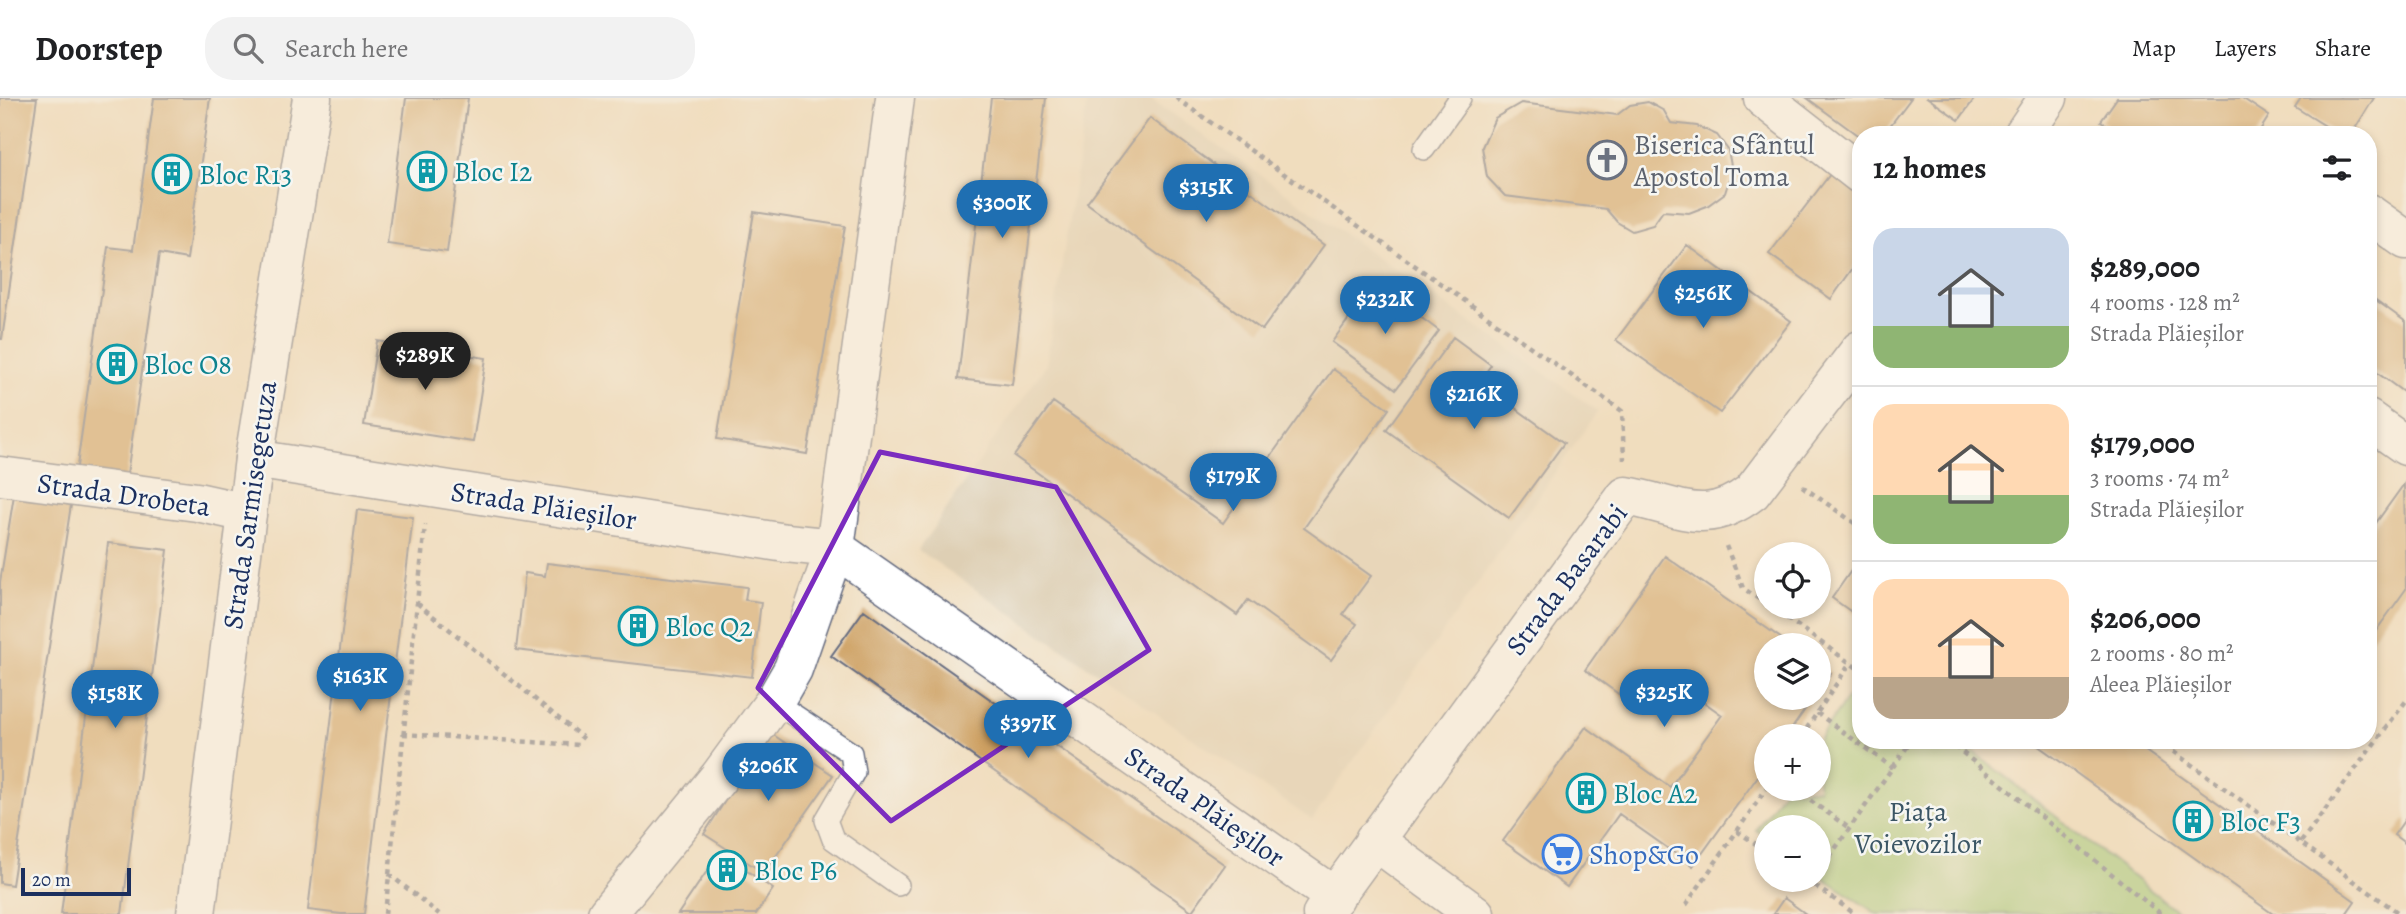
<!DOCTYPE html>
<meta charset="utf-8">
<style>
body{margin:0;font-family:Alegreya,serif;background:#f2f2f2;color:#202124;height:100vh;display:flex;flex-direction:column;font-size:26px;white-space:nowrap}
*{box-sizing:border-box;margin:0}
p{font-size:23px;color:#757577}
.icon{flex:none;width:38px;height:38px;fill:none;stroke:currentColor;stroke-width:2;stroke-linecap:round;stroke-linejoin:round}
.map{position:relative;flex:1;overflow:hidden}
.panel{position:absolute;left:1852px;top:28px;width:525px;height:623px;display:flex;flex-direction:column;background:#fff;border-radius:28px;box-shadow:0 4px 10px #0003}
.panel>*{flex:none}
.controls{position:absolute;left:1754px;top:444px;display:grid;gap:14px}
.controls a{display:grid;place-items:center;width:77px;height:77px;border-radius:50%;background:#fff;box-shadow:0 4px 10px #0003;font-size:35px}
.scale{position:absolute;left:21px;bottom:18px;width:110px;box-sizing:border-box;padding-left:7px;border:4px solid #1b2f5e;border-top:0;font-size:19px;line-height:24px;white-space:nowrap;color:#1b2f5e;-webkit-text-stroke:5px #f6f6f2;paint-order:stroke}
.price{position:absolute;translate:-50% -60px;padding:0 16px;border-radius:24px;background:#1f6fb2;color:#fff;font-size:23px;line-height:46px;filter:drop-shadow(0 2px 4px #0008)}
.price::after{content:'';position:absolute;left:50%;top:42px;width:21px;height:16px;margin-left:-10px;background:inherit;clip-path:polygon(0 0,100% 0,50% 100%)}
.price.current{background:#222;color:#fff}
ul{padding:0;list-style:none}
li{display:flex;align-items:center;gap:21px;height:175px;padding:0 21px}
li+li{border-top:2px solid #e0e0e0}
li span{display:grid;place-items:center;flex:none;width:196px;height:140px;border-radius:21px;color:#555}
li>.icon{margin-inline-start:auto}
span .icon{width:84px;height:84px;fill:#fffc;stroke-width:1}
li b{font-size:30px}
h2{display:flex;justify-content:space-between;align-items:center;height:84px;padding:0 21px;font-size:30px}
header{display:flex;align-items:center;gap:42px;box-sizing:border-box;height:98px;padding:0 35px;background:#fff;border-bottom:2px solid #e0e0e0}
header strong{font-size:33px}
nav{display:flex;gap:38px;margin-inline-start:auto;font-size:24px}
.search{width:490px;height:63px;background:#f2f2f2;display:flex;align-items:center;gap:18px;box-sizing:border-box;padding:0 24px;border-radius:28px;color:#757577;font-size:26px}
.map>svg:first-child{display:block}
</style>
<header>
<strong>Doorstep</strong>
<div class="search"><svg class="icon" aria-label="search" viewBox="0 0 24 24"><circle cx="10" cy="10" r="6"/><path d="M15 15l6 6"/></svg>Search here</div>
<nav><a>Map</a><a>Layers</a><a>Share</a></nav>
</header>
<div class="map">
<svg width="2406" height="816" viewBox="0 0 2406 816">
<rect width="100%" height="100%" fill="#f6f6f2"/>
<filter id="ink" filterUnits="userSpaceOnUse"><feTurbulence type="fractalNoise" baseFrequency=".0143" numOctaves="2"/><feDisplacementMap in="SourceGraphic" scale="14" xChannelSelector="R" yChannelSelector="G"/><feConvolveMatrix kernelMatrix="1 2 1 2 8 2 1 2 1" color-interpolation-filters="sRGB"/></filter>
<filter id="wash" filterUnits="userSpaceOnUse"><feTurbulence type="fractalNoise" baseFrequency=".00686" numOctaves="4" result="noise"/><feDisplacementMap in="SourceGraphic" scale="28" xChannelSelector="R" yChannelSelector="G"/><feGaussianBlur stdDeviation="1.57" result="paint"/><feColorMatrix in="noise" values="0 0 0 0 0 0 0 0 0 0 0 0 0 0 0 0 0 1.4 0 .05"/><feComposite in="paint" operator="in"/></filter>
<g filter="url(#wash)">
<rect width="100%" height="100%" fill="#f0ddbe"/>
<path fill="#decfb4" d="M1088,0H1150L1598,313L1312,722L918,452L1046,267Z"/>
<path fill="#9bcb79" stroke="#5b7d6c" stroke-width="2" d="M1860,582V642H1958L2181,816H1877L1818,776V730H1766V739L1756,732L1784,691H1818V642Z"/>
<g id="blocks">
<path fill="#cea062" d="M0,0H37L2,241H0Z
M154,0H210L187,161L159,156L126,383L76,375L108,149L133,152Z
M406,0H468L447,154L387,146Z
M991,0H1046L1012,287L958,281Z
M1807,0H1911L1883,37L1860,39Z
M1928,0H1975L1959,22Z
M2117,0H2242L2269,18L2257,37H2121L2101,23Z
M2301,0H2374L2351,37H2340L2295,9Z
M1648,4L1664,13L1671,25L1697,28L1717,37L1728,52L1732,73L1725,95L1707,108L1689,115L1663,113L1653,127L1632,133L1617,124L1606,111L1505,98L1487,79L1482,49L1495,20L1521,5L1617,17L1630,7Z
M1150,20L1324,147L1262,232L1087,105Z
M1831,75L1860,95V160L1831,201L1769,156Z
M754,114L845,128L807,356L717,341Z
M1687,147L1791,223L1720,315L1616,242Z
M1375,185L1439,233L1396,291L1332,244Z
M2373,200L2406,224V296L2368,268V206Z
M1453,239L1491,267L1479,284L1564,345L1509,420L1386,332Z
M377,243L486,260L473,344L364,327Z
M1333,271L1389,311L1304,430L1371,478L1343,516L1357,526L1331,562L1248,502L1237,517L1014,358L1053,304L1223,425Z
M2404,386L2406,491L2368,544V436Z
M14,397L71,407L12,787L0,785V484Z
M357,412L413,419L364,816H341L308,812Z
M108,445L168,452L122,816H61Z
M1665,458L1792,548H1766V600H1813L1786,639H1766V667L1693,768L1619,716L1567,789L1503,743L1586,629L1670,689L1722,617L1673,582L1648,617L1585,572Z
M1860,460V520L1832,500Z
M547,465L747,489L745,502L761,504L752,579L516,552L525,475L545,478Z
M864,512L1225,767L1192,813L831,558Z
M1818,566L1831,575L1818,593Z
M769,634L833,677L764,775L704,736Z
M2030,642H2130L2355,803L2346,816H2273Z
M2406,720V746L2394,737Z
M720,754L773,791L756,816H678Z
M1784,800L1806,816H1773Z"/>
</g>
</g>
<g filter="url(#ink)">
<use href="#blocks" fill-opacity="0" stroke="#666c80" stroke-width="2"/>
<g fill="none" stroke-linecap="round" stroke-linejoin="round">
<defs>
<path id="service" d="M1424,51L1460,0
M774,604L851,655L854,674L826,722L833,741L898,787"/>
<path id="minor" d="M1763,0L1860,76
M2023,37L2048,0
M2368,115L2406,142
M2368,321L2406,348
M254,361L786,445L835,450L1335,799
M0,378L197,404L247,415
M1374,742L1475,816
M607,816L719,679L774,604L793,571L835,450L895,0
M1322,816L1626,398C1679,407 1704,431 1752,394L1860,252"/>
<path id="tertiary" d="M196,816L254,361L312,0"/>
</defs>
<use href="#service" stroke="#666c80" stroke-width="24"/>
<use href="#minor" stroke="#666c80" stroke-width="41"/>
<use href="#tertiary" stroke="#666c80" stroke-width="41"/>
<path stroke="#666c80" stroke-width="4.5" stroke-dasharray="5 5" stroke-linecap="butt" d="M1176,0L1622,313L1624,362
M1802,388L1860,429
M1726,448L1743,490L1766,506
M417,505L584,641
M1771,509L1860,572
M1817,615L1893,670
M403,636L579,647
M1801,639L1851,564
M1947,642L2161,816
M2157,642L2400,816
M1794,691L1849,730
M1737,733L1766,753
M2301,744L2406,603
M1818,775L1912,642
M389,776L439,816
M1807,782L1855,816
M1686,807L1766,691
M385,816L425,427"/>
<use href="#service" stroke="#fff" stroke-width="21"/>
<use href="#minor" stroke="#fff" stroke-width="38"/>
<use href="#tertiary" stroke="#fff" stroke-width="38"/>
</g>
</g>
<path d="M0 0H2406V816H0ZM880,354L1056,389L1149,552L891,723L758,590Z" fill="#f0ddbe" fill-opacity=".55" fill-rule="evenodd"/>
<path fill="none" stroke="#7b2cbf" stroke-width="5" stroke-linejoin="round" d="M880,354L1056,389L1149,552L891,723L758,590Z"/>
<defs>
<symbol id="church-ring" viewBox="-11 -11 22 22"><circle r="9.5" fill="#f6f6f2" stroke="#6b7280" stroke-width="1.5"/><path d="M-1.2-6h2.4v3.5h3.3v2.4h-3.3V6h-2.4V-.1h-3.3v-2.4h3.3Z" fill="#6b7280"/></symbol>
<symbol id="building-ring" viewBox="-11 -11 22 22"><circle r="9.5" fill="#f6f6f2" stroke="#0f9aa8" stroke-width="1.5"/><path d="M-4-6H4V6H1V3H-1V6H-4ZM-2.5-4.3h1.7v1.8h-1.7ZM.8-4.3h1.7v1.8H.8ZM-2.5-1h1.7V.8h-1.7ZM.8-1h1.7V.8H.8Z" fill="#0f9aa8"/></symbol>
<symbol id="supermarket-ring" viewBox="-11 -11 22 22"><circle r="9.5" fill="#f6f6f2" stroke="#3f7fe0" stroke-width="1.5"/><path d="M-6-5.5h2.5l.6 2H6L4.5 2H-2.5L-4.4-4H-6ZM-1.5 3.2a1.3 1.3 0 1 0 .1 0ZM3 3.2a1.3 1.3 0 1 0 .1 0Z" fill="#3f7fe0"/></symbol>
</defs>
<g fill-rule="evenodd">
<use href="#church-ring" x="1585" y="40" width="44" height="44"/>
<use href="#building-ring" x="405" y="51" width="44" height="44"/>
<use href="#building-ring" x="150" y="54" width="44" height="44"/>
<use href="#building-ring" x="95" y="244" width="44" height="44"/>
<use href="#building-ring" x="616" y="506" width="44" height="44"/>
<use href="#building-ring" x="1564" y="673" width="44" height="44"/>
<use href="#building-ring" x="2171" y="701" width="44" height="44"/>
<use href="#supermarket-ring" x="1540" y="734" width="44" height="44"/>
<use href="#building-ring" x="705" y="750" width="44" height="44"/>
</g>
<g text-anchor="middle" stroke-width="5" stroke-linejoin="round" paint-order="stroke">
<g font-size="28" fill="#5b616d" stroke="#f6f6f2" text-anchor="start">
<text x="1634" y="56">Biserica Sfântul<tspan x="1634" dy="32">Apostol Toma</tspan></text>
</g>
<g font-size="28" fill="#0d838f" stroke="#f6f6f2" text-anchor="start">
<text x="454" y="83">Bloc I2</text>
<text x="199" y="86">Bloc R13</text>
<text x="144" y="276">Bloc O8</text>
<text x="665" y="538">Bloc Q2</text>
<text x="1613" y="705">Bloc A2</text>
<text x="2220" y="733">Bloc F3</text>
<text x="754" y="782">Bloc P6</text>
</g>
<g font-size="28" fill="#1b2f5e" stroke="#f6f6f2">
<text transform="translate(124 396) rotate(8)" y="10">Strada Drobeta</text>
<text transform="translate(249 407) rotate(-82)" y="10">Strada Sarmisegetuza</text>
<text transform="translate(544 407) rotate(9)" y="10">Strada Plăieșilor</text>
<text transform="translate(1566 481) rotate(-53)" y="10">Strada Basarabi</text>
<text transform="translate(1205 708) rotate(35)" y="10">Strada Plăieșilor</text>
</g>
<g font-size="28" fill="#3b5665" stroke="#f6f6f2">
<text x="1918" y="723">Piața<tspan x="1918" dy="32">Voievozilor</tspan></text>
</g>
<g font-size="28" fill="#366cbe" stroke="#f6f6f2" text-anchor="start">
<text x="1589" y="766">Shop&amp;Go</text>
</g>
</g>
</svg>
<div class="controls">
<a><svg class="icon" aria-label="locate" viewBox="0 0 24 24"><circle cx="12" cy="12" r="6"/><path d="M12 2v4M12 18v4M2 12h4M18 12h4"/></svg></a>
<a><svg class="icon" aria-label="layers" viewBox="0 0 24 24"><path d="M12 4l9 5-9 5-9-5zM3 14l9 5 9-5"/></svg></a>
<a>+</a>
<a>−</a>
</div>
<div class="scale">20 m</div>
<b class="price" style="left:1206px;top:126px">$315K</b>
<b class="price" style="left:1002px;top:142px">$300K</b>
<b class="price" style="left:1703px;top:232px">$256K</b>
<b class="price" style="left:1385px;top:238px">$232K</b>
<b class="price current" style="left:425px;top:294px">$289K</b>
<b class="price" style="left:1474px;top:333px">$216K</b>
<b class="price" style="left:1233px;top:415px">$179K</b>
<b class="price" style="left:360px;top:615px">$163K</b>
<b class="price" style="left:1664px;top:631px">$325K</b>
<b class="price" style="left:115px;top:632px">$158K</b>
<b class="price" style="left:1028px;top:662px">$397K</b>
<b class="price" style="left:768px;top:705px">$206K</b>
<section class="panel">
<h2>12 homes<svg class="icon" aria-label="filters" viewBox="0 0 24 24"><path d="M4 7h16M4 17h16"/><circle cx="9" cy="7" r="2"/><circle cx="15" cy="17" r="2"/></svg></h2>
<ul>
<li><span style="background:linear-gradient(#c9d6e8 70%,#8fb573 0)"><svg class="icon" aria-label="home" viewBox="0 0 24 24"><path d="M3 11l9-7 9 7M6 9v11h12V9"/></svg></span><div><b>$289,000</b><p>4 rooms · 128 m²</p><p>Strada Plăieșilor</p></div></li>
<li><span style="background:linear-gradient(#ffd9b3 65%,#8fb573 0)"><svg class="icon" aria-label="home" viewBox="0 0 24 24"><path d="M3 11l9-7 9 7M6 9v11h12V9"/></svg></span><div><b>$179,000</b><p>3 rooms · 74 m²</p><p>Strada Plăieșilor</p></div></li>
<li><span style="background:linear-gradient(#ffd9b3 70%,#b9a48a 0)"><svg class="icon" aria-label="home" viewBox="0 0 24 24"><path d="M3 11l9-7 9 7M6 9v11h12V9"/></svg></span><div><b>$206,000</b><p>2 rooms · 80 m²</p><p>Aleea Plăieșilor</p></div></li>
</ul>
</section>
</div>
